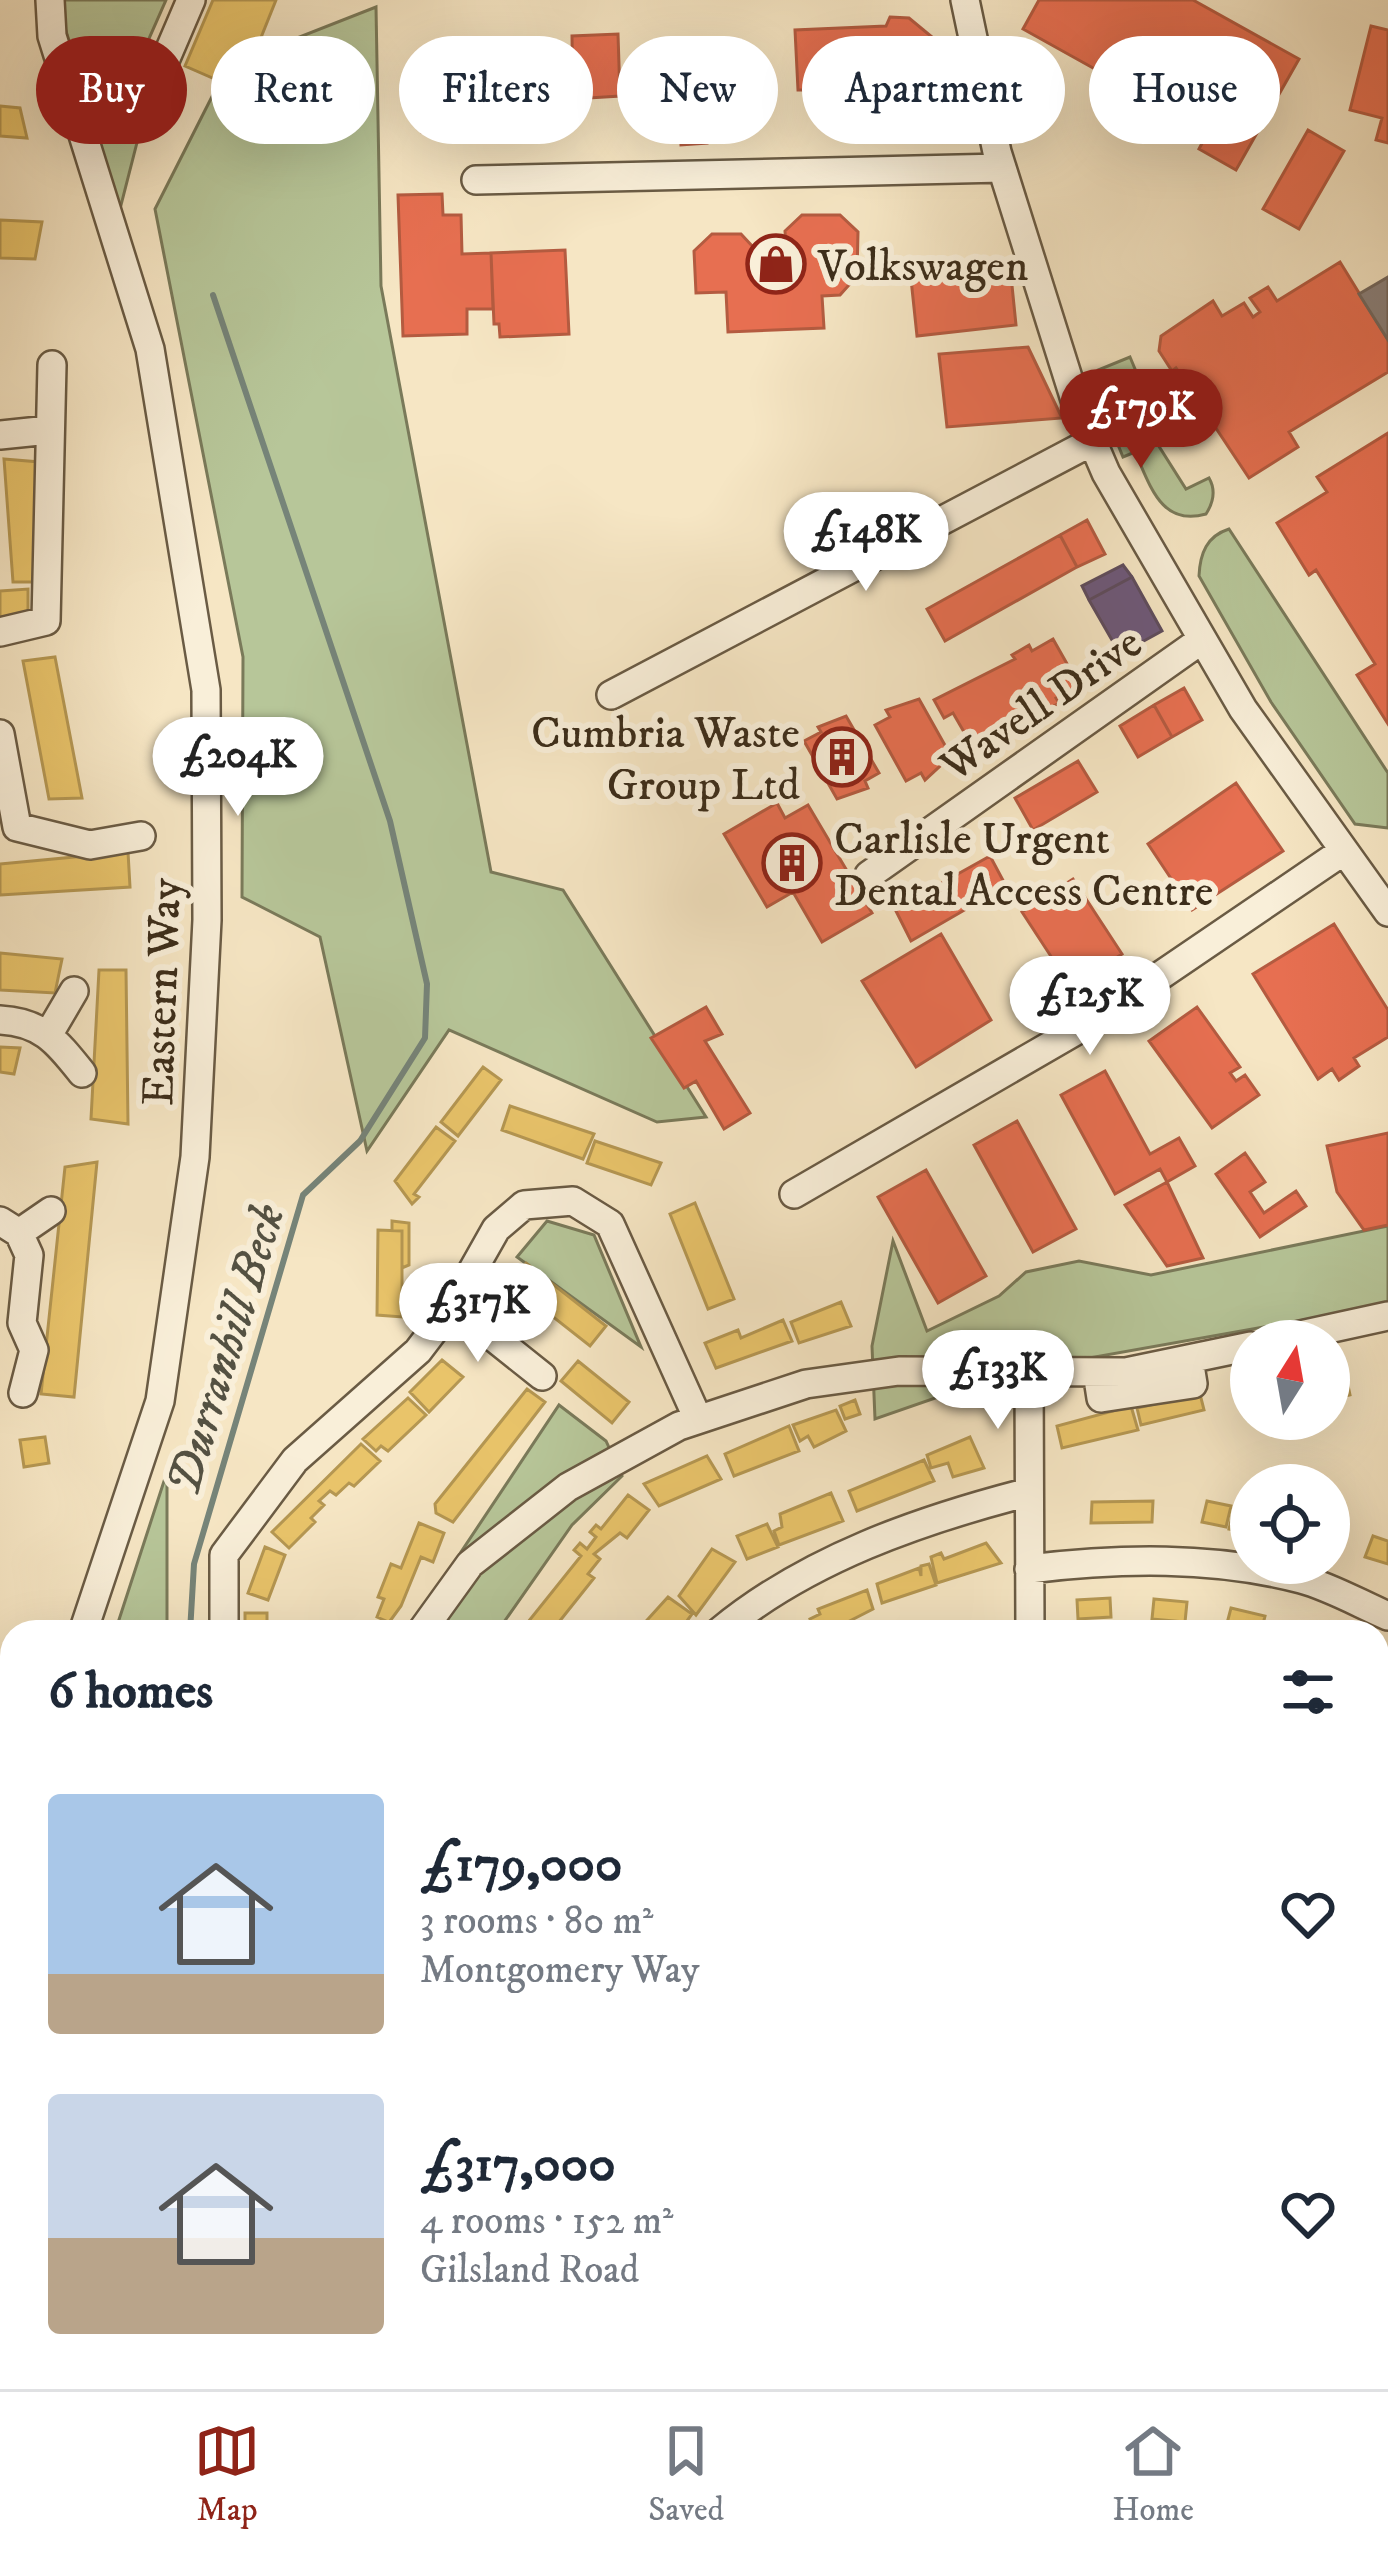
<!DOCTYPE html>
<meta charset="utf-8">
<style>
body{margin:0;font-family:"IM FELL DW Pica",serif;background:#f2f2f3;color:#1f2937;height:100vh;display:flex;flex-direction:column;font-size:45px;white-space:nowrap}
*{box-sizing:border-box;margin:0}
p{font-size:39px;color:#747a83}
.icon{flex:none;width:66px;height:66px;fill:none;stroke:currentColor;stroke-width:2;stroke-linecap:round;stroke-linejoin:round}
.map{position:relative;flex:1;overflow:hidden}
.panel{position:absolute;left:0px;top:1620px;width:1389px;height:771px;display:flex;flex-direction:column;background:#fff;border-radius:36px 36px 0 0;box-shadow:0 12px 48px #0002}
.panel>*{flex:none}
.guide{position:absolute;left:36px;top:36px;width:1317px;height:108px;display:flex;gap:24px}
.needle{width:78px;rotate:11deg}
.fabs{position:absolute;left:1230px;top:1320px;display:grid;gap:24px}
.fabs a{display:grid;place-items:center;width:120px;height:120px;border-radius:50%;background:#fff;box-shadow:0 12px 48px #0002;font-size:60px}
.price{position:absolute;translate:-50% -102px;padding:0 27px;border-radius:42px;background:#fff;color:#222;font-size:39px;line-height:78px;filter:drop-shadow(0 3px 6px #0008)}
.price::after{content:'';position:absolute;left:50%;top:72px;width:36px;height:27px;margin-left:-18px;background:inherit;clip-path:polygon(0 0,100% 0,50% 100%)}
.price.selected{background:#8f2418;color:#fff}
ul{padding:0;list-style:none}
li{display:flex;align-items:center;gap:36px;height:300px;padding:0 48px}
li span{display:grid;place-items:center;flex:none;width:336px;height:240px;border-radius:12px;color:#555}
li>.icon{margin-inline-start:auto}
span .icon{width:144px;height:144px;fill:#fffc;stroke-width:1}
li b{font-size:51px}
h2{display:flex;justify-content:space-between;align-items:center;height:144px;padding:0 48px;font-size:51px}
.chip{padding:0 42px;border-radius:54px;background:#fff;box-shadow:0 12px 48px #0002;font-size:42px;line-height:108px}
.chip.selected{background:#8f2418;color:#fff}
.tab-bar{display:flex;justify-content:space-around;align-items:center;height:168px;border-top:3px solid #e0e1e3;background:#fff;font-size:33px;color:#747a83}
.tab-bar a{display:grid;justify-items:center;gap:6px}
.tab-bar .selected{color:#8f2418}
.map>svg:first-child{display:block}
</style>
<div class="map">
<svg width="1388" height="2389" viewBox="0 0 1388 2389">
<rect width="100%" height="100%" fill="#f6e6c4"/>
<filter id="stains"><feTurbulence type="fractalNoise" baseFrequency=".00167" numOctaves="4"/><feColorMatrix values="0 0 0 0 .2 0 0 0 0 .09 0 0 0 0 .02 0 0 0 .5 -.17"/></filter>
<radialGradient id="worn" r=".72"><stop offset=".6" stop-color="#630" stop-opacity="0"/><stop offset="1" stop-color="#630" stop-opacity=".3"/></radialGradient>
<path fill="#b7c699" stroke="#7a7a5a" stroke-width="3" d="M61,0H166L133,75L143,119L120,209L63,21Z
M376,7L381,286L491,872L563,890L706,1117L657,1122L449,1030L367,1151L320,937L242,897L243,657L155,209L228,65Z
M1130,357L1148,400L1136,410L1186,489L1209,478C1216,490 1213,503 1206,514C1161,527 1150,485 1135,452L1123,457L1096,391L1098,370Z
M1229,529L1388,773V828L1355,824L1271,702L1199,576C1200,553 1207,536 1229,529Z
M547,1221L594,1235L641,1347L517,1257Z
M1388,1226V1305L1010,1372L875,1419L872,1346L893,1241L927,1331L999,1296L1026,1272L1079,1261L1151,1275Z
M559,1405L606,1441L622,1476L572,1525L497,1632H425L461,1552Z
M167,1472V1632H115Z
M12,1901V2063L0,2078V1929Z
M696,2379H774L786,2382L785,2389H682Z"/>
<path fill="#e9c46a" stroke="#b59752" stroke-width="3" d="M213,0H276L240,90L185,66Z
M0,106L20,108L27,138L0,136Z
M0,220L42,222L35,259L0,258Z
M4,459L39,462L41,582H13Z
M28,589V615L0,618V591Z
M55,657L82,798L49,799L23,661Z
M128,852L130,887L0,895V864Z
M0,953L62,959L55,993L0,990Z
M99,970H126L128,1124L91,1119Z
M0,1047L20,1048L14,1074L0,1072Z
M483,1067L501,1080L458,1136L441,1122Z
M510,1106L594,1134L583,1159L502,1130Z
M436,1127L455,1141L414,1194L419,1197L412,1204L395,1181Z
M595,1141L661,1163L651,1185L587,1163Z
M97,1162L74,1397L41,1394L65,1167Z
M695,1203L734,1299L708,1309L670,1214Z
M392,1221L409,1223V1265L402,1268V1231H392Z
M378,1230L402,1231V1317L377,1315Z
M526,1263L606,1326L590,1346L510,1283Z
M841,1302L851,1326L799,1343L791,1322Z
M783,1320L792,1341L716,1368L705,1343L738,1330L741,1338Z
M442,1360L463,1377L429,1412L410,1392Z
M578,1361L629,1402L612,1423L561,1381Z
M1346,1376L1350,1395L1329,1400V1380Z
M527,1389L545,1402L453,1522L436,1513L435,1504Z
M1200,1394L1204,1410L1141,1425L1137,1408Z
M408,1398L426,1415L388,1451L381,1446L376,1451L363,1439Z
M855,1400L860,1414L845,1419L840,1406Z
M1131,1406L1138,1430L1062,1448L1057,1426Z
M836,1410L846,1431L814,1447L808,1436L800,1441L793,1425Z
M789,1426L799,1451L734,1476L725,1454Z
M45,1437L49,1463L24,1467L20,1440Z
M970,1437L984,1468L953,1477L948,1463L931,1468L927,1455Z
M361,1444L380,1461L354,1486L349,1483L336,1495L330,1491L319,1501L324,1505L311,1518L315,1522L289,1548L272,1532Z
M707,1456L721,1479L659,1506L644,1484Z
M924,1460L934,1481L857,1511L849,1491Z
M831,1493L843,1521L779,1545L774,1531L782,1527L780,1514Z
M628,1495L649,1510L627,1538L620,1533L594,1554L600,1559L588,1574L594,1578L551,1632H520L581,1556L574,1550L580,1543L587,1549L596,1537L590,1532L596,1525L601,1529Z
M1153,1501L1152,1522L1091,1523L1092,1502Z
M1207,1501L1231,1506L1226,1527L1202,1522Z
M1234,1508L1251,1511V1533L1229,1529Z
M419,1523L444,1533L433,1562L421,1557L401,1606L382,1632L386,1621L377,1617L384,1599L378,1597L391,1564L401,1568Z
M767,1524L778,1547L747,1559L737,1536Z
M1373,1536L1388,1541V1564L1365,1557Z
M986,1543L1001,1563L937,1583L931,1557L941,1553L944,1559Z
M265,1547L285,1555L268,1600L248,1593Z
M712,1549L735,1562L696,1615L679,1596Z
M929,1564L936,1585L882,1603L877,1584L919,1568L921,1576V1566Z
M867,1590L873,1609L828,1632H816L810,1619L820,1614L818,1609Z
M668,1597L692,1614L679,1632L639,1629Z
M1110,1598L1111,1617L1078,1619L1077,1600Z
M1154,1599L1187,1602L1185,1622L1152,1619Z
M1231,1608L1265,1616L1261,1632L1226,1627Z
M245,1613H267V1632H245Z
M1377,1999L1388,2007V2032L1377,2025Z
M12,2144V2170L3,2171L2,2145Z
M0,2322L12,2327V2355L0,2349Z
M137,2379H162V2389H137Z"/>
<path fill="#e76f51" stroke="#b45b40" stroke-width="3" d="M1039,0H1193L1299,59L1236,170L1199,149L1208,132L1023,29Z
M890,17L909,18L932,37L934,78L924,90H798L795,30L886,26Z
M1371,26L1388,30V143L1376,140L1382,118L1350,110Z
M618,34L620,96L573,99L572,36Z
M487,61L490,108L472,109L466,116L467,129L422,132L418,65Z
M705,94L707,143L681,145L679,96Z
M1308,130L1344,151L1299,229L1263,209Z
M442,194L443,215H461L462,254L491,253L493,309H467V334L403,336L398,195Z
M802,215H840L858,232L857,276L840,295L822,296L824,328L728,332L726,292L696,293L694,251L712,234H741L754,248L786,246L785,231Z
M565,250L569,334L500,337L499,324H494L491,253Z
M1340,262L1388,340V372L1289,432L1298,447L1249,478L1176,368L1172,371L1159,351L1161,336L1213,301L1222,316L1244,303L1253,317L1260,312L1250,298L1268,287L1277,301Z
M1010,266L1016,325L917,336L911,279Z
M1028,347L1062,418L947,427L939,354Z
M1388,433V724L1357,675L1375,664L1316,570L1309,575L1277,523L1327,492L1317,477Z
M1087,520L1105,554L1077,567L1060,535Z
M1060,535L1077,567L945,641L927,609Z
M1053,639L1079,685L1056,698L1059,703L1046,711L1042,704L1005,724L1008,729L971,744L953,713L944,718L934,700L1015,659L1012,655L1029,645L1032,651Z
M1184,688L1202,720L1172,737L1154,705Z
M919,699L951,756L925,780L921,773L906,781L875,725L890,717L886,710Z
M1154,705L1172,737L1138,757L1120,726Z
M846,716L879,773L865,781L868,788L837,799L804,741L821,732L818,727Z
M1078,761L1097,792L1033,830L1015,798Z
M1236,783L1283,851L1192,910L1148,844Z
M777,803L785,818L808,805L872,913L822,942L793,892L767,907L724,834Z
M990,856L1006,886L911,941L895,909Z
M1073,879L1122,954L1071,987L1022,912Z
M1334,924L1388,1010V1037L1354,1058L1359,1066L1339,1080L1332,1069L1318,1079L1253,974Z
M941,934L991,1020L916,1067L862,981Z
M706,1007L722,1034L705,1041L750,1113L724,1129L696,1081L684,1088L651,1038Z
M1197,1007L1240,1067L1230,1073L1236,1081L1245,1075L1259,1095L1212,1128L1149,1041Z
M1105,1071L1150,1154L1179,1138L1195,1166L1167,1182L1160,1169L1115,1194L1061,1095Z
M1017,1121L1076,1229L1033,1252L974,1145Z
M1388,1133V1225L1364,1230L1337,1192L1327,1146Z
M1245,1153L1265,1182L1250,1192L1264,1213L1296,1191L1306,1206L1260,1237L1216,1174Z
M926,1170L986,1276L938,1303L878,1197Z
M1167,1182L1203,1258L1167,1266L1125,1205Z"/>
<path fill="#6d597a" stroke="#5e4c5d" stroke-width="3" d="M1123,565L1132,577L1089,600L1082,586Z
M1132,577L1162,631L1120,654L1089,600Z"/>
<path fill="#8a817c" stroke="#73685f" stroke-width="3" d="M1388,277V340L1359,294Z"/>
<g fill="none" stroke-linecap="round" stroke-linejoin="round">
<path stroke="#768479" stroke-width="6" d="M190,1632L194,1564L303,1195L360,1141L425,1038L427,984L390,821L213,295
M278,2379L284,2389"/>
<defs>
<path id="minor" d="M50,0L52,36L150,349L206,690L207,920L195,1157L160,1401L83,1632
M965,0L997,152L1076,403L1106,473L1243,709L1388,912
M152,91L191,0
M476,180L1002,168
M0,435L49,430
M0,632L46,621L52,365
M611,695L1093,441
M0,734L17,827L90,845L141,836
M869,875L1200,641
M0,1020C42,1022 57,1042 82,1073
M50,1032L74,991
M794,1194L1098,1018L1342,852
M0,1221L19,1233L29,1255L22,1323L34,1350L23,1393
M19,1233L51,1211
M453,1305L542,1376
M1273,1341L1388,1316
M1029,1372L1030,1632
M1097,1372L1101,1398L1193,1384L1189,1359
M1029,1569C1120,1558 1213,1556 1301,1579C1331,1587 1360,1604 1388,1616
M224,1632V1555L295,1460L418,1351L453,1305L496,1229L524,1205L573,1201L610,1224L698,1419
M421,1632L470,1564L568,1487L679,1426L806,1384L899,1371L1126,1372L1251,1346
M719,1632C807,1559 920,1520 1029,1492
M1377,1759L1388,1748
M0,1824L12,1796
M1379,1853L1388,1844
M1377,2085L1388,2103
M1377,2163L1388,2155
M12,2232V2242
M408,2379L409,2389
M827,2379L836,2389
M657,2389L669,2379
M993,2389L995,2379
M1148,2389L1157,2379"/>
</defs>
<use href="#minor" stroke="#6a5b44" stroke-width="32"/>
<use href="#minor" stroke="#f9efd9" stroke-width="27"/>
</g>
<defs>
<symbol id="shop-ring" viewBox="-11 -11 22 22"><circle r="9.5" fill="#f9efd9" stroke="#8f2418" stroke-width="1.5"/><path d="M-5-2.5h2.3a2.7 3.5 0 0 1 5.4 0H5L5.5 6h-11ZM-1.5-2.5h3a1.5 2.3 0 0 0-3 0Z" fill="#8f2418"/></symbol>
<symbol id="building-ring" viewBox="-11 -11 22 22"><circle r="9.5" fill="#f9efd9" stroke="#8f2418" stroke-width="1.5"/><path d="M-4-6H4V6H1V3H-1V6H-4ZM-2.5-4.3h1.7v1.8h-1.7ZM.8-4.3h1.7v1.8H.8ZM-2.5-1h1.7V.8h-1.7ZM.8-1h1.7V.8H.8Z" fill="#8f2418"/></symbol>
</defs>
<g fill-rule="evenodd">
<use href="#shop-ring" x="743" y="231" width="66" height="66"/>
<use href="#building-ring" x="809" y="724" width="66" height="66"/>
<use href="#building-ring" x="759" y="830" width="66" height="66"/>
</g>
<g text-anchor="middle" stroke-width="12" stroke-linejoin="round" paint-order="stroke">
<g font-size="45" fill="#3c2d1a" stroke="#f9efd9" text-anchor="start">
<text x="818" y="280">Volkswagen</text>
<text x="800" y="747" text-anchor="end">Cumbria Waste<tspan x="800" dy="52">Group Ltd</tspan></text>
<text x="834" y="853">Carlisle Urgent<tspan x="834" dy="52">Dental Access Centre</tspan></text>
</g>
<g font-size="45" fill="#3c2d1a" stroke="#f9efd9">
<text transform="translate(1040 703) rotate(-35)" y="16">Wavell Drive</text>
<text transform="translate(160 992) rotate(-88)" y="16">Eastern Way</text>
</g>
<g font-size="48" font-style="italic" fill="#545142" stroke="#f9efd9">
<text transform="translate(224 1349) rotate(-73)" y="17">Durranhill Beck</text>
</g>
</g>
<rect width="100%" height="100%" filter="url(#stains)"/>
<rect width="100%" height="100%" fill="url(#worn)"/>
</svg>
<div class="fabs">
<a><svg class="needle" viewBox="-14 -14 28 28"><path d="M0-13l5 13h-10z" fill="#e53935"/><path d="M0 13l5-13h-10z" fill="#747a83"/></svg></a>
<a><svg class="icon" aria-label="locate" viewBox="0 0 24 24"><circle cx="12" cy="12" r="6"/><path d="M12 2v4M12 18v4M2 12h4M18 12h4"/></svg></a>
</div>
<b class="price selected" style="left:1141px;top:471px">£179K</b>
<b class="price" style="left:866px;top:594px">£148K</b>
<b class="price" style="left:238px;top:819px">£204K</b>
<b class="price" style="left:1090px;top:1058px">£125K</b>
<b class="price" style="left:478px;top:1365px">£317K</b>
<b class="price" style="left:998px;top:1432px">£133K</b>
<div class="guide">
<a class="chip selected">Buy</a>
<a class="chip">Rent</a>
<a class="chip">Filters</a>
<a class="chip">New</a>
<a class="chip">Apartment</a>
<a class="chip">House</a>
</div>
<section class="panel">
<h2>6 homes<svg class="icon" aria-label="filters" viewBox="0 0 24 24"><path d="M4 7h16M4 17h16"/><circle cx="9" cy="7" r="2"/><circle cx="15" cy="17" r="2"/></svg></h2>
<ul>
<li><span style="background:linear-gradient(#a9c7e8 75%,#b9a48a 0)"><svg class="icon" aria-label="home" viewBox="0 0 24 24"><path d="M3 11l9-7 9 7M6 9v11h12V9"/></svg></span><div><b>£179,000</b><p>3 rooms · 80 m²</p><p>Montgomery Way</p></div><svg class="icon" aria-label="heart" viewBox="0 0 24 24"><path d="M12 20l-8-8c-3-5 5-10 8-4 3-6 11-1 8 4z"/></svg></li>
<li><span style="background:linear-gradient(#c9d6e8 60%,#b9a48a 0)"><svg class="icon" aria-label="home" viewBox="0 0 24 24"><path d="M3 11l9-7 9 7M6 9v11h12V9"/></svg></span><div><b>£317,000</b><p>4 rooms · 152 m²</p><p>Gilsland Road</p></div><svg class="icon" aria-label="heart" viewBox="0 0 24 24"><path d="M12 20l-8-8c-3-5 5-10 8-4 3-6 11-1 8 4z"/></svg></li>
</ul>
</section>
</div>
<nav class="tab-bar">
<a class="selected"><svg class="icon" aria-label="map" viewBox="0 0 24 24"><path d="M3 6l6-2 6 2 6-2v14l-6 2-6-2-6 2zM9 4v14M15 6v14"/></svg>Map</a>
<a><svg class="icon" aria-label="saved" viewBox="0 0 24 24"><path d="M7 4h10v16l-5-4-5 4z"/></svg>Saved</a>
<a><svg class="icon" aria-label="home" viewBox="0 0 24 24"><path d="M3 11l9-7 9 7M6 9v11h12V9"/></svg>Home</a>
</nav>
